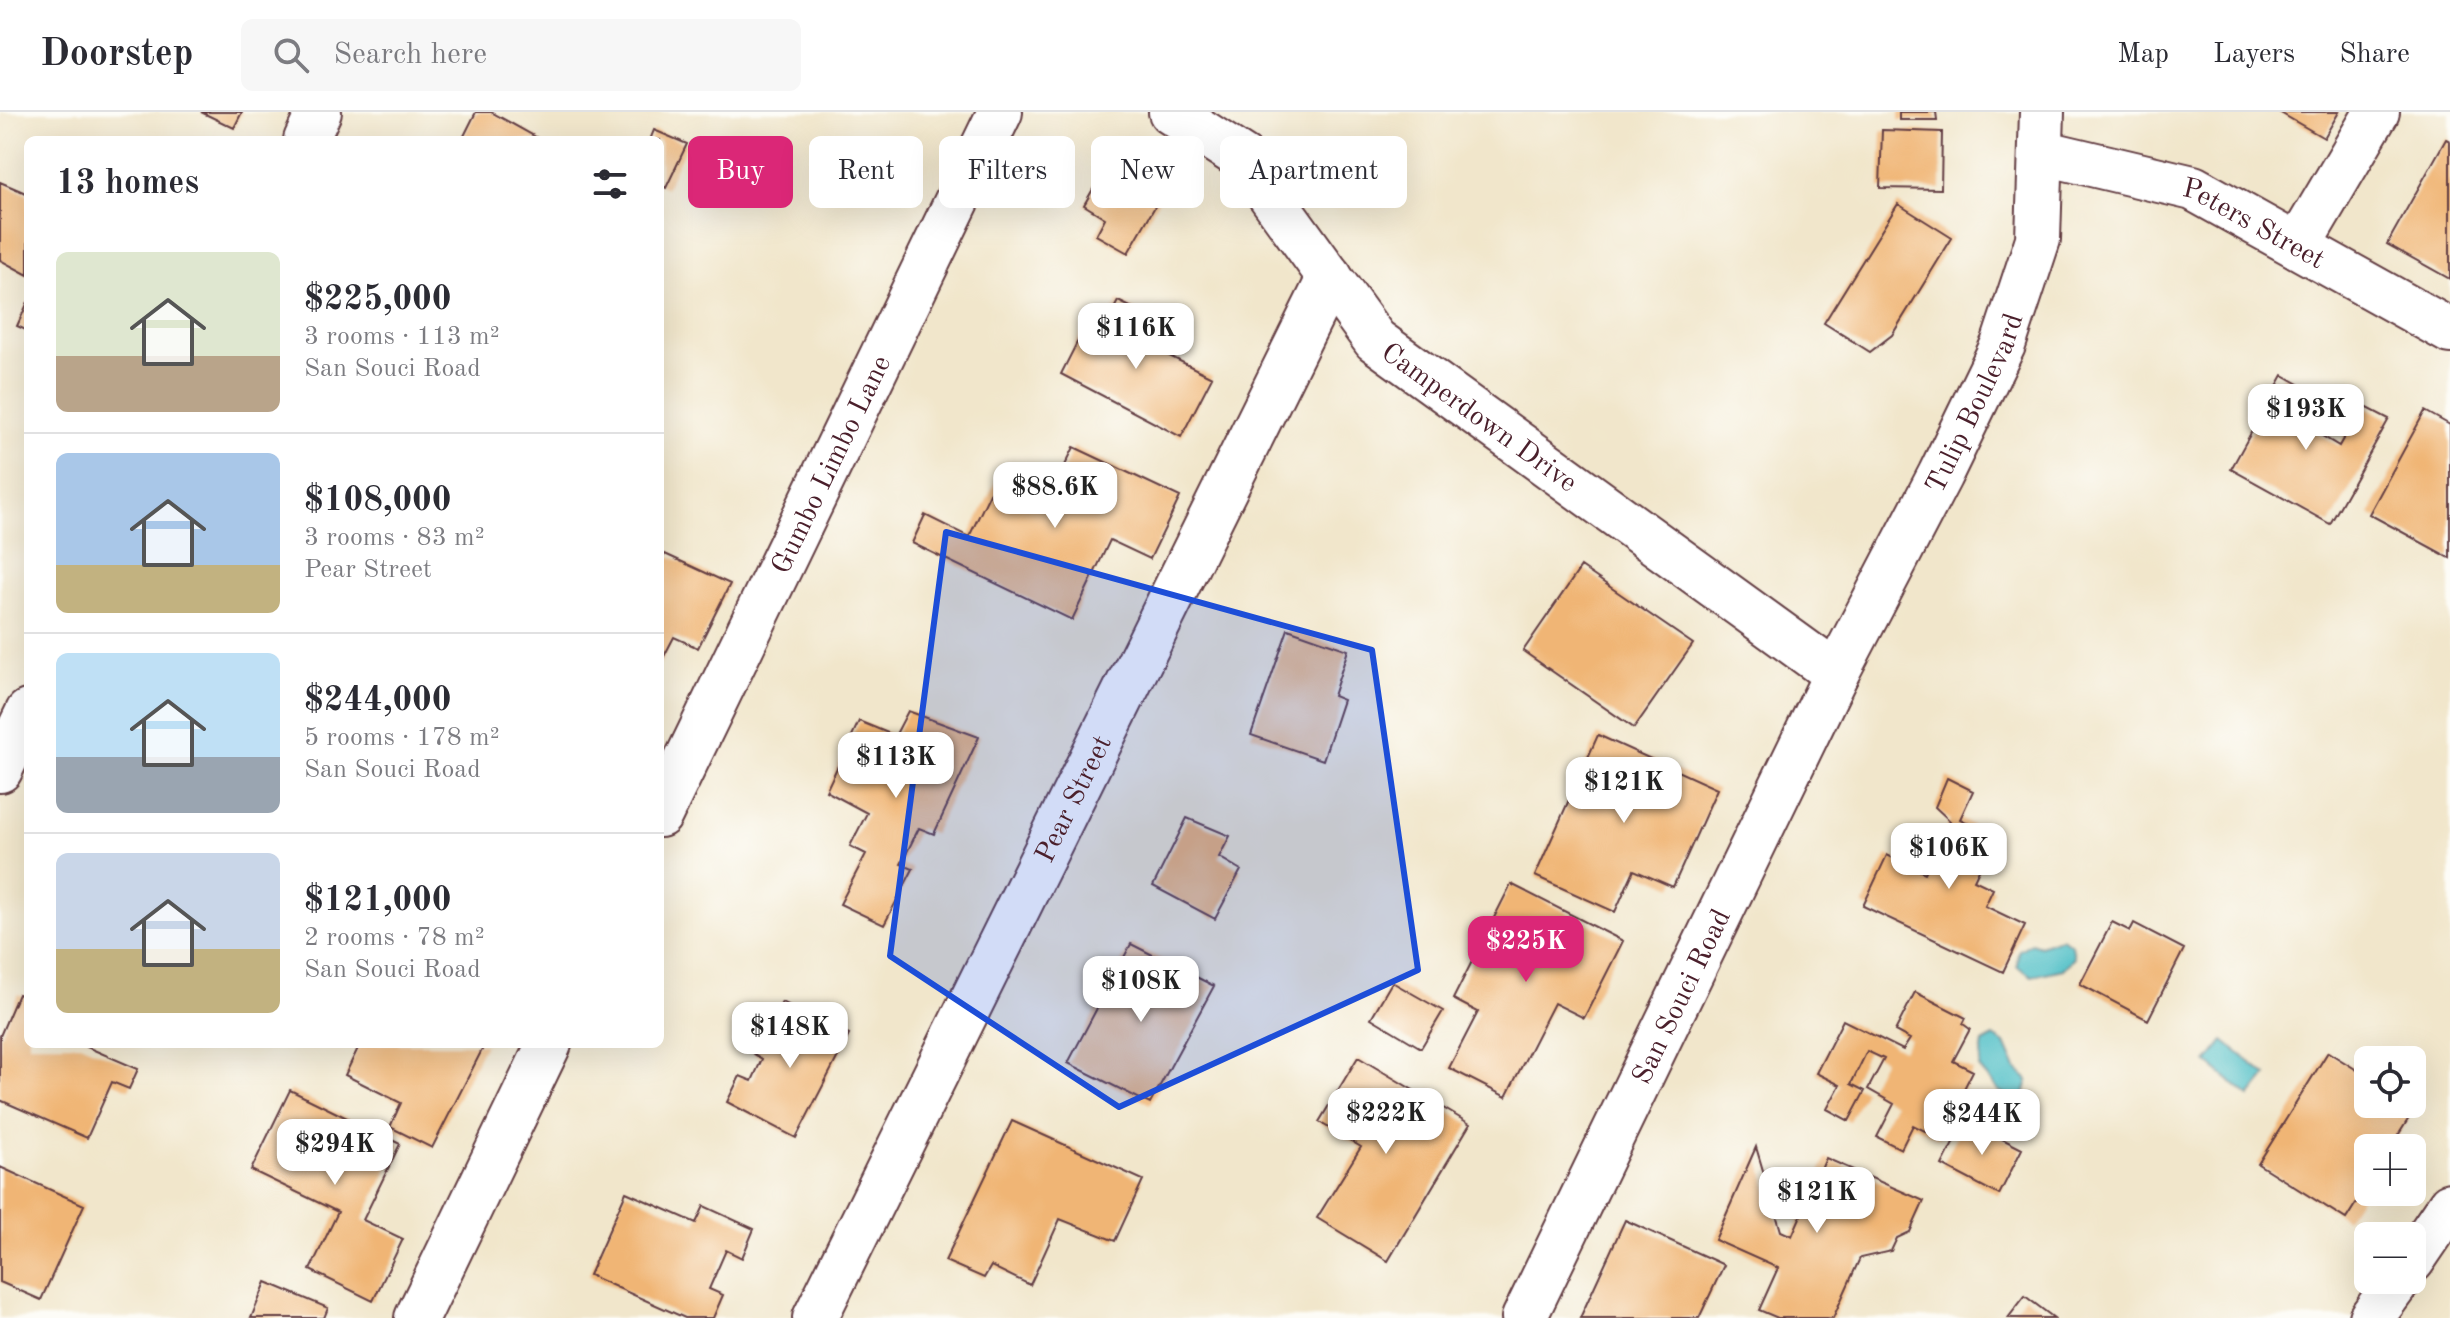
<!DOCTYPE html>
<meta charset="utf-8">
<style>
body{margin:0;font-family:"Old Standard TT",serif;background:#f7f7f7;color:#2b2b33;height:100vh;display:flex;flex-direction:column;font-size:30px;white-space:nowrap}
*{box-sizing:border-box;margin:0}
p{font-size:26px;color:#7c7c81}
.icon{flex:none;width:44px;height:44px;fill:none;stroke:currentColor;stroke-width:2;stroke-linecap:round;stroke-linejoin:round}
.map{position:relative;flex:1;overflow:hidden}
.sheet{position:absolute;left:24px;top:24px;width:640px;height:912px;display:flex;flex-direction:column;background:#fff;border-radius:12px;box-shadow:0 8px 32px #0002}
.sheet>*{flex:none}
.top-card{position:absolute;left:688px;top:24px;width:760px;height:72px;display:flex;gap:16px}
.tools{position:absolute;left:2354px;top:934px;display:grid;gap:16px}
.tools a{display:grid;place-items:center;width:72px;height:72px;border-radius:12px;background:#fff;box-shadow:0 8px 32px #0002;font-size:40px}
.price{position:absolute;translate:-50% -68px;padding:0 18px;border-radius:16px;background:#fff;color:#222;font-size:26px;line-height:52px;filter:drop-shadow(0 2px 4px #0008)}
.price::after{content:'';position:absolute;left:50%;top:48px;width:24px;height:18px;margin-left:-12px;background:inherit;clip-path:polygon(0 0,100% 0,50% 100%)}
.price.current{background:#db2777;color:#fff}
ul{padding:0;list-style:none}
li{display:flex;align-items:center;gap:24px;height:200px;padding:0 32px}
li+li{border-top:2px solid #e1e1e2}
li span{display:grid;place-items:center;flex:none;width:224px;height:160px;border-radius:12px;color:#555}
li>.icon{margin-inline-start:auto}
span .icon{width:96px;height:96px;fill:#fffc;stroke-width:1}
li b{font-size:34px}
h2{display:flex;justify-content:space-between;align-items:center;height:96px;padding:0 32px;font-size:34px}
.pill{padding:0 28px;border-radius:12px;background:#fff;box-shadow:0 8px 32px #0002;font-size:28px;line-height:72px}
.pill.current{background:#db2777;color:#fff}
header{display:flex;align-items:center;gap:48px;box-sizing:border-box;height:112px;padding:0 40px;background:#fff;border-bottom:2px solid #e1e1e2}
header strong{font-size:38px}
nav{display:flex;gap:44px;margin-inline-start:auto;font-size:28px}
.search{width:560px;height:72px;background:#f7f7f7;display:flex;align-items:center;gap:20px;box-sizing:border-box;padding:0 28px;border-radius:12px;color:#7c7c81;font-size:30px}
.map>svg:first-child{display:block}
</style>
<header>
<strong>Doorstep</strong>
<div class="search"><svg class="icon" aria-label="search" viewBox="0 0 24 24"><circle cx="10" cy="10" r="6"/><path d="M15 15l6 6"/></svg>Search here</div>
<nav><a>Map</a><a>Layers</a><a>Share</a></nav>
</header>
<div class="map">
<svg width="2450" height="1206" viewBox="0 0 2450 1206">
<rect width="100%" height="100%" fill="#fdfcf7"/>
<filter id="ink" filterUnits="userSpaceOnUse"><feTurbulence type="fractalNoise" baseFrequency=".0125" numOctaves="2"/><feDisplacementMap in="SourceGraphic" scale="16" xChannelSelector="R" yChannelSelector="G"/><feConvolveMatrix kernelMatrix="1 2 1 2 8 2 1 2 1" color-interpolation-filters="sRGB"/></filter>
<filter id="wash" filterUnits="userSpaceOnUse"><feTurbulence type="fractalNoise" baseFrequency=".006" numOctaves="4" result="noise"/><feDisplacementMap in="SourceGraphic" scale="32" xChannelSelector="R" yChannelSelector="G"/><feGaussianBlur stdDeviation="1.8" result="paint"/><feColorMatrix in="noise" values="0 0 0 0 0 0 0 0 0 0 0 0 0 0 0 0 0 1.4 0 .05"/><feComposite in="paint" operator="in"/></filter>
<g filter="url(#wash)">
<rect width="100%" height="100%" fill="#f1e6cb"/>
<path fill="#51c0c7" stroke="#4e7079" stroke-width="2" d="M2062,826L2072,833L2074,846L2063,857L2032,864L2017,854L2018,839L2031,831L2040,834Z
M1994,925L2005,932L2016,957L2028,968L2024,983L2014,987L1999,979L1979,956L1983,931Z
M2224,929L2267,964L2250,985L2207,950Z"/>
<g id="blocks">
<path fill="#f0b575" d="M201,0H242L234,16Z
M476,0H491L541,28H462Z
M1899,0H1936L1937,8H1899Z
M2279,0H2339L2324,26Z
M654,18L687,32L666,76L660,73V28H650Z
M1882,18L1942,20L1941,77L1880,76Z
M2446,27L2450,29V167L2387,132Z
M1105,56L1160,86L1128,141L1096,123L1105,106L1084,93Z
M0,70L28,82V163L0,148Z
M1898,92L1952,126L1892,223L1870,240L1824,211Z
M1118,189L1147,203L1135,227L1212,265L1181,325L1061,262L1090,205L1106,212Z
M28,190V219L17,214Z
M2283,263L2320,284L2304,313L2339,334L2362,293L2389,307L2330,412L2231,357Z
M2425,299L2450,313V446L2369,402Z
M1074,335L1180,385L1150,447L1110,428L1072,508L912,431L925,403L969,425L1003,354L1053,378Z
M665,442L730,472L698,536L674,525L660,552V451Z
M1581,455L1693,532L1634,616L1523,539Z
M1288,517L1348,538L1333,584L1343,588L1323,648L1251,623Z
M908,599L979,625L934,722L919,716L901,752L913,757L884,813L840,792L866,742L850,734L867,701L826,679L859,609L895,624Z
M1598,623L1717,677L1673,775L1634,758L1615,800L1535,764Z
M1947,666L1973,679L1960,707L1995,724L1974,768L1993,777L1985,794L2025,813L2003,860L1863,794L1887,743L1925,761L1950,709L1935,695Z
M1187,706L1230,724L1219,745L1241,758L1215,807L1153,774Z
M1511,772L1623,829L1584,906L1554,891L1506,985L1449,956L1478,900L1453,887Z
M2112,810L2130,819L2134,811L2184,837L2148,908L2080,872Z
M1131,832L1214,874L1150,992L1068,951Z
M1392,870L1443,899L1421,936L1371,906Z
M1915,880L1966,906L1963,912L1970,917L1953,949L1973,959L1939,1026L1913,1013L1901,1037L1877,1025L1894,992L1868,977L1884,947L1867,939L1851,972L1865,979L1849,1009L1827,997L1840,973L1816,961L1843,908L1903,938L1910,927L1895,919Z
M18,882L28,886V932H80L138,957L129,977L112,970L87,1026L0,988V924Z
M782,890L849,923L796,1026L727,990L740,964L752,969L762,947L754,942Z
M360,932H485L432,1036L390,1015L401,991L345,963Z
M2328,940L2368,965V992L2416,995L2390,1036H2368V1072L2346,1107L2258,1052Z
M1358,945L1470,1012L1388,1149L1317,1106L1361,1035L1319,1010Z
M290,978L400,1032L363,1108L403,1127L373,1189L310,1158L338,1100L251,1058Z
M1965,1008L2022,1037L1999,1083L1942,1053Z
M1012,1009L1143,1068L1115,1129L1060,1107L1030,1173L991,1154L984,1166L945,1149Z
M1756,1035L1781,1119L1792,1124L1826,1046L1924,1089L1910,1120L1897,1126L1891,1139L1860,1146L1833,1206H1778L1759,1198L1778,1156L1715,1128Z
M0,1055L84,1093L41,1188L0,1170Z
M626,1080L696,1111L704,1094L754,1117L742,1146L726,1138L709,1177L723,1183L713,1206H685L589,1163Z
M1625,1108L1724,1153L1699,1206H1580Z
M266,1170L328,1196L324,1206H251Z
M2025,1184L2054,1206H2008Z"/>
</g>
</g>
<g filter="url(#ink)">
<use href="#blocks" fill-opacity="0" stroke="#633d43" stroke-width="2"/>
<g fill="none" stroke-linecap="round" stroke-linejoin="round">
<defs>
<g id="minor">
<path id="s1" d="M1171,0L1244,47L1375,228L1836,562"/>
<path d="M306,28L319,0"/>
<path id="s2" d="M2041,40L2193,76L2450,219"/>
<path d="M2298,134L2377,0"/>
<path d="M0,658L28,600"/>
<path id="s3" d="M660,703L1000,0"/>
<path d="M2412,1149L2450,1093"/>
<path d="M417,1206L549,932"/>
<path id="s4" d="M815,1206L1330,165"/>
<path id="s5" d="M1524,1206L1836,562L1940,363L2003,233L2038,127L2042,0"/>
<path d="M2371,1206L2399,1168"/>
</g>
</defs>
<use href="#minor" stroke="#633d43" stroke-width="48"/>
<use href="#minor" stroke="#fff" stroke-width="44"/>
</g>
</g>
<path fill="#1d4ed8" fill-opacity="0.2" stroke="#1d4ed8" stroke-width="6" stroke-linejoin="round" d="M946,420L1372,538L1418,858L1119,995L890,844Z"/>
<g text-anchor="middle" stroke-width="6" stroke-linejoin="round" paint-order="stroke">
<g font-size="28" fill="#4a1f2b" stroke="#fdfcf7">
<text dy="10" stroke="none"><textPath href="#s2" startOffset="226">Peters Street</textPath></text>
<text dy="10" stroke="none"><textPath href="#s5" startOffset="1020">Tulip Boulevard</textPath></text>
<text dy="10" stroke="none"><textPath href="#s1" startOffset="440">Camperdown Drive</textPath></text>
<text dy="10" stroke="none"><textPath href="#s3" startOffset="390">Gumbo Limbo Lane</textPath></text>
<text dy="10" stroke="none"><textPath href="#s4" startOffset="580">Pear Street</textPath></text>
<text dy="10" stroke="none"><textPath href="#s5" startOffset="358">San Souci Road</textPath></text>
</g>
</g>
</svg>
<div class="tools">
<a><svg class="icon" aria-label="locate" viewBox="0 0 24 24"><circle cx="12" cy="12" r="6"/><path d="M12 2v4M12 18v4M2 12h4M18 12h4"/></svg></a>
<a>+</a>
<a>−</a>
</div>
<b class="price" style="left:1136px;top:259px">$116K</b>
<b class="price" style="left:2306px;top:340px">$193K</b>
<b class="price" style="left:1055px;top:418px">$88.6K</b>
<b class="price" style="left:896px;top:688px">$113K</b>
<b class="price" style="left:1624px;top:713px">$121K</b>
<b class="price" style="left:1949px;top:779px">$106K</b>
<b class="price current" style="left:1526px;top:872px">$225K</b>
<b class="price" style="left:1141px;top:912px">$108K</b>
<b class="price" style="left:790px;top:958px">$148K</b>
<b class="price" style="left:1386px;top:1044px">$222K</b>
<b class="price" style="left:1982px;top:1045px">$244K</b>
<b class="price" style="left:335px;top:1075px">$294K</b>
<b class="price" style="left:1817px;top:1123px">$121K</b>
<div class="top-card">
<a class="pill current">Buy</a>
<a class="pill">Rent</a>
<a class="pill">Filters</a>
<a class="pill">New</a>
<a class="pill">Apartment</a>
</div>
<section class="sheet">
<h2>13 homes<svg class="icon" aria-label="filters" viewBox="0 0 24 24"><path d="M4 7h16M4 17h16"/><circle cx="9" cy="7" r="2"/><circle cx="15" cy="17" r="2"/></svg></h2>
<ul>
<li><span style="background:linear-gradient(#dfe7d0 65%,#b9a48a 0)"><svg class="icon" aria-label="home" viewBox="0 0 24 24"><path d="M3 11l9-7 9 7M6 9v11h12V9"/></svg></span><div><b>$225,000</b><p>3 rooms · 113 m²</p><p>San Souci Road</p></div></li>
<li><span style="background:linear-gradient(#a9c7e8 70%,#c2b280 0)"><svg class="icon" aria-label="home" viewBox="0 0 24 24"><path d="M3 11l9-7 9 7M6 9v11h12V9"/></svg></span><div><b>$108,000</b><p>3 rooms · 83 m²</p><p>Pear Street</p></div></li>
<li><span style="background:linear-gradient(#bfe0f5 65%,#9aa5b1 0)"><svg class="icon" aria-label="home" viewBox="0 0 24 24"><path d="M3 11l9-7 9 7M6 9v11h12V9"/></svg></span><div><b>$244,000</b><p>5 rooms · 178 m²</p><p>San Souci Road</p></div></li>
<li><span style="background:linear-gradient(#c9d6e8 60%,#c2b280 0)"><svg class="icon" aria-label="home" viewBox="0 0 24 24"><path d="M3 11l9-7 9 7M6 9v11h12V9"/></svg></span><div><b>$121,000</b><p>2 rooms · 78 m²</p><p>San Souci Road</p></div></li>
</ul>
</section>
</div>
